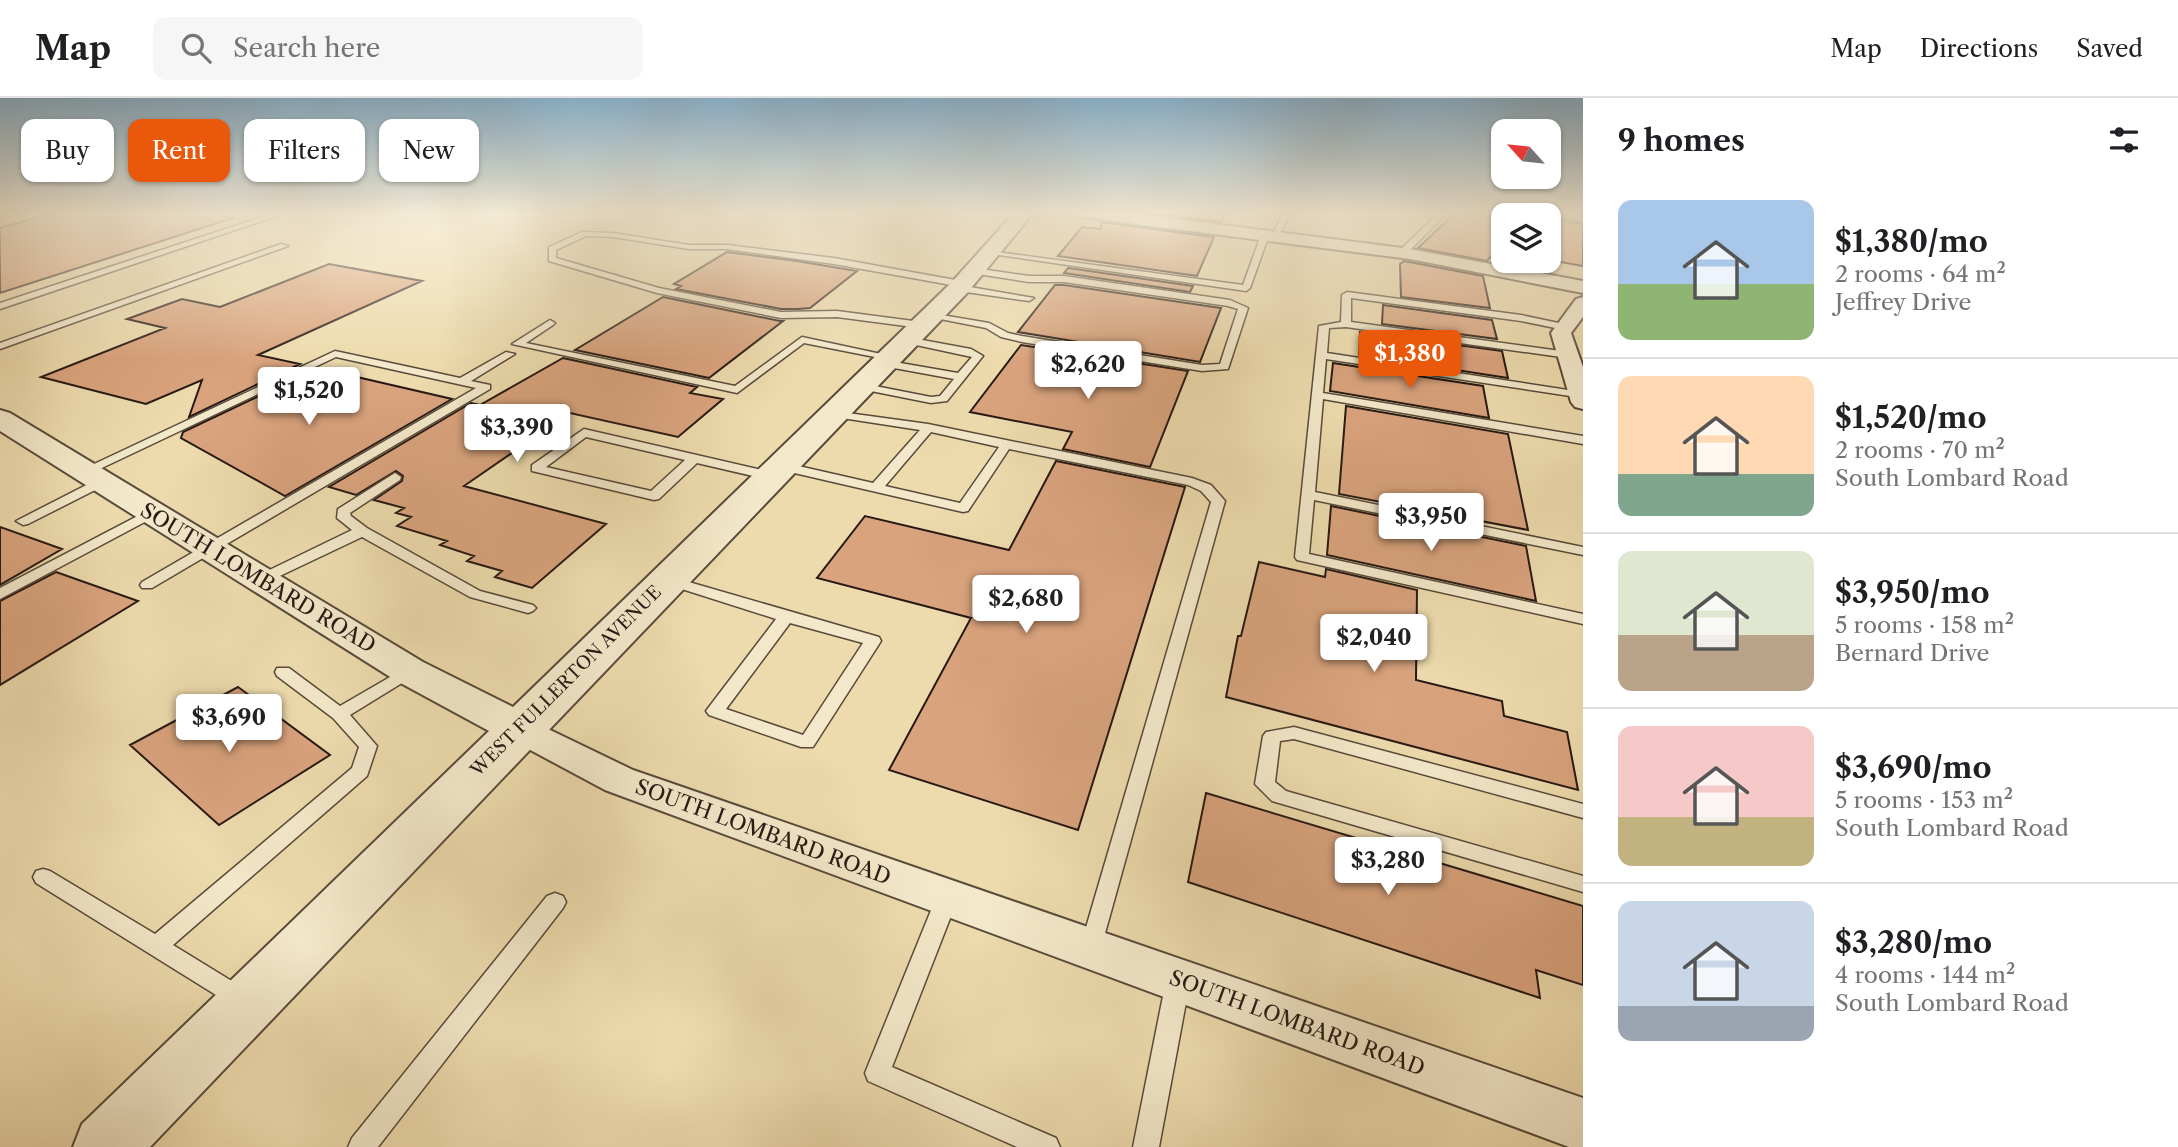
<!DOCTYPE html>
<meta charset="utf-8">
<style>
body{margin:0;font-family:"Libre Caslon Text",serif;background:#f6f6f6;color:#202124;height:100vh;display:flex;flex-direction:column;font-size:26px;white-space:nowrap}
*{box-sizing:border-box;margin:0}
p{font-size:23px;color:#757577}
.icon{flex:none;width:38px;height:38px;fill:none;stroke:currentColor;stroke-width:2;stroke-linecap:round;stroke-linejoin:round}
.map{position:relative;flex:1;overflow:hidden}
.panel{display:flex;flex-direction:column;background:#fff;width:595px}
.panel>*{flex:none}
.banner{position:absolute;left:21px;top:21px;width:665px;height:63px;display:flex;gap:14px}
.needle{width:46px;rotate:297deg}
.controls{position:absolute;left:1491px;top:21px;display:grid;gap:14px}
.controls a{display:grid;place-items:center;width:70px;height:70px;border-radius:14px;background:#fff;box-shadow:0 2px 5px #0004;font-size:35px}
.price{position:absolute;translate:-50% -60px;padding:0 16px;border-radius:7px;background:#fff;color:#222;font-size:23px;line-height:46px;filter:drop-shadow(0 2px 4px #0008)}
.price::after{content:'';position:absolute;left:50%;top:42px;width:21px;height:16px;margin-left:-10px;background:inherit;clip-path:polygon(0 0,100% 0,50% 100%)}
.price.on{background:#ea580c;color:#fff}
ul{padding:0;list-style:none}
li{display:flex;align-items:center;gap:21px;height:175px;padding:0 35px}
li+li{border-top:2px solid #e0e0e0}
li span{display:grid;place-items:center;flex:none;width:196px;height:140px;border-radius:14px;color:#555}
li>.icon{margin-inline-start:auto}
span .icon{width:84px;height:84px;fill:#fffc;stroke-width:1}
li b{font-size:30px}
h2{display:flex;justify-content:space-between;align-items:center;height:84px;padding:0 35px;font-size:30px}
.tag{padding:0 24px;border-radius:14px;background:#fff;box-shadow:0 2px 5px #0004;font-size:24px;line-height:63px}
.tag.on{background:#ea580c;color:#fff}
header{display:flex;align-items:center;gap:42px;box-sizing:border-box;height:98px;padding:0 35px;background:#fff;border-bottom:2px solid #e0e0e0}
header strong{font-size:33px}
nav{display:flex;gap:38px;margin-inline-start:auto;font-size:24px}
.search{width:490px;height:63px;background:#f6f6f6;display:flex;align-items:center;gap:18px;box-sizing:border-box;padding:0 24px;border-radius:14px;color:#757577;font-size:26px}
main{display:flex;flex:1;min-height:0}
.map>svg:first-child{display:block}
</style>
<header>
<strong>Map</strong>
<div class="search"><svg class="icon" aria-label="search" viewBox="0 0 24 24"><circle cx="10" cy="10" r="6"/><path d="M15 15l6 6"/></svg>Search here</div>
<nav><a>Map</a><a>Directions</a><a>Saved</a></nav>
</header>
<main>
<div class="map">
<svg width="1583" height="1049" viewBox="0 0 1583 1049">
<rect width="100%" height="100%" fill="#eddbad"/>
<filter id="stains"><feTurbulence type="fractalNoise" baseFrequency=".00286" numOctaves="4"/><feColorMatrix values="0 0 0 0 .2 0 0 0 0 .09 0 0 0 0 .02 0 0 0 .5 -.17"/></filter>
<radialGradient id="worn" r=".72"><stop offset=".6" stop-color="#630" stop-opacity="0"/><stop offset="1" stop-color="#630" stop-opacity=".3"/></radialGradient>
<path fill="#d9a37d" stroke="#271914" stroke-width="2" d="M56,114H232L233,120L0,195V130Z
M1144,114H1225L1221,124Z
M1456,114H1529L1527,117H1503V144L1487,163L1418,150Z
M1549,120L1583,126V168L1549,162Z
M1101,124L1214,139L1197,178L1058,158L1082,129L1101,131Z
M727,154L797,163L857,173L810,210L798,211H781L676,191L681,188L674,186Z
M1404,163L1483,178L1490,210L1401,199L1400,166Z
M329,166L422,183L258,257L300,266L189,319L202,282L146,306L41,279L165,230L127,221L182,201L220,209Z
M1068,170L1193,188L1190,194L1064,175Z
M1055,187H1064L1221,210L1200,264L1018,234Z
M663,199L780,223H783L709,280L575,252Z
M1383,207L1492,222L1497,241L1382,226Z
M1360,234L1502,253L1508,280L1359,257Z
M1021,247L1188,273L1150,369L1063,351L1072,334L970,314Z
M563,260L697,289L690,295L723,301L678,339L570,315L464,388L606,426L532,490L495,479L502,473L467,463L474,458L440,447L447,443L397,428L411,419L396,415L404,410L374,402L402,383L403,378L396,373L356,397L329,389L471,305L480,307Z
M1333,265L1483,288L1489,320L1330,293Z
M318,270L452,301L285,398L181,340L183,334Z
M1346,308L1508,336L1528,432L1339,396Z
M1056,363L1185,389L1078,732L889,672L971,520L817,480L865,418L1009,452Z
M1331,408L1526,448L1536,503L1327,457Z
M0,429L62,451L0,487Z
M1259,464L1325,479L1326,471L1417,492L1416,582L1502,603L1504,618L1567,634L1578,692L1226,599L1238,538H1241Z
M56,474L138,503L0,587V503Z
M238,589L330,657L219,727L130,647Z
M1206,695L1583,808V887L1536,872L1540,900L1188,784Z"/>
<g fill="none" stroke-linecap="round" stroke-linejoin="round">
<defs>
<path id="service" d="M0,114H10L0,118Z
M277,114H289L0,211V205Z
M1283,114H1291L1277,141H1271Z
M1440,114H1448L1405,157H1399V153Z
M1544,114L1583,119V123L1547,116Z
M582,134L613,135L689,147H727L834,160L961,183L965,186L964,188L1034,200L1029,203L959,193L955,190L957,188L834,166L727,151H689L613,139L586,138L556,152V160L659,190L781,214L837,213L921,224L926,227L921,230L837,219L781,220L657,195L549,163V149Z
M1265,135L1269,137L1250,190L1246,193L985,155L989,153L1243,187L1261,137Z
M281,146L288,148L0,251V245Z
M974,170L1029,178H1064L1230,202L1248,210L1228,271L1202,273L1022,244L1001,239L986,230L925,218L930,215L989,225L1008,235L1022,238L1202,267L1220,266L1238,211L1228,208L1064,184H1029L971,175V171Z
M1347,194L1521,217L1568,227L1570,229L1565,232L1521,223L1351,200V224L1568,254L1573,257L1568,260L1346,229L1329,230L1327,255L1581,294L1583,300L1326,261L1323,295L1583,338V346L1323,301L1315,394L1583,449V457L1314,402L1309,456L1583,516V526L1297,462L1295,459L1319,228L1341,224L1342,197Z
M550,222L555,225L553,227L526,245L735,288L802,239L895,259L890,262L804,245L737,295L512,246Z
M906,239L971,251L983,258L947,303L931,305L856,290L855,288L860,285L931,299L940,298L954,281L883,268L878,265L883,262L958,275L972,259L902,244L901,242Z
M335,253L460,280L506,254L515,256L471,283L490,287V291L152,490H142L140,487L142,484L476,290L336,259L87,377L83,378L77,374Z
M833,313L928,326L1192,380L1211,387L1225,403L1099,857L1091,860L1083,857L1080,850L1211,404L1201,393L1188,387L1009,351L968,413L963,414L777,371V365L781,364L873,385L920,332L829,318L827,316ZM931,334L999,349L960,405L885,388Z
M584,331L770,374L776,378L770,382L697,365L659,401L654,402L532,373V367ZM586,339L685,362L651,393L546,369Z
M395,375L401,379L400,382L350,415L351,418L367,430L480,493L533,507L536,510L533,513L528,515L470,499L362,439L265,485H255L253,482L255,479L352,432L337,420L338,411Z
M100,380L106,384L105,387L28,426L23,427L16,423Z
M151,411L158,415L156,418L0,501V490Z
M668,478L879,539L881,543L813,649H801L709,617L706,613L709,609L776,521L663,485L661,482L663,479ZM790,525L863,545L803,637L726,611Z
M409,568L415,569L417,573L415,577L350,617L377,648L367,678L173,847L248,893L252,900L248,907L240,910L232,907L36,785L33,779L36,773L43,771L50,773L155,836L352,670L359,649L333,620L277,578L275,574L277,570H289L340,608Z
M1294,629L1583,706V720L1294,641L1280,643L1275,684L1286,693L1583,778V794L1272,703L1255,686L1263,638L1266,634Z
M947,791L955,794L958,800L892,969L1056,1040L1060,1049H1017L868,983L865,975L936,800L939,794Z
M555,795L563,798L566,804L563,810L378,1049H348L352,1040L547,798Z
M1178,873L1186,876L1190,883L1159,1049H1133L1166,883L1170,876Z"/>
<path id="minor" d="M1073,114H1121L1410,151L1583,183V195L1410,161L1081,119Z
M1583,199V219L1571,235L1583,269V311L1575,309L1571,304L1551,235L1576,201Z
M519,617L633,672L1583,1000V1049H1569L605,692L506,639L500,630L506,621Z"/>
<path id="tertiary" d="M1015,114H1034L967,195L150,1049H73L82,1026L489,633L395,582L0,333V312L10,315L423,564L513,609L951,185Z"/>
</defs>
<use href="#service" stroke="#584a3a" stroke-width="3"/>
<use href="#minor" stroke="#584a3a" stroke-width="4"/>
<use href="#tertiary" stroke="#584a3a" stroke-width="4"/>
<use href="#service" fill="#f3e8ca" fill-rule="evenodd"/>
<use href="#minor" fill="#f3e8ca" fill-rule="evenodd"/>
<use href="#tertiary" fill="#f3e8ca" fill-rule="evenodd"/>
</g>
<linearGradient id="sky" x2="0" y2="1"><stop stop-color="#8ab6d4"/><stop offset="0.44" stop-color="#f7efda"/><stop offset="1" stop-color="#f7efda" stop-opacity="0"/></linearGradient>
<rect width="1583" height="261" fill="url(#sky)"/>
<g text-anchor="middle" stroke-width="5" stroke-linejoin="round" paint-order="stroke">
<g font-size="18" fill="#271914" stroke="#f3e8ca">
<text transform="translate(566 583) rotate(-45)" y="6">WEST FULLERTON AVENUE</text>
</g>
<g font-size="21" fill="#271914" stroke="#f3e8ca">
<text transform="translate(258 480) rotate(31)" y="7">SOUTH LOMBARD ROAD</text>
<text transform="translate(763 734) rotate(20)" y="7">SOUTH LOMBARD ROAD</text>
<text transform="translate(1297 925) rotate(20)" y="7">SOUTH LOMBARD ROAD</text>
</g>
</g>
<rect width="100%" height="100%" filter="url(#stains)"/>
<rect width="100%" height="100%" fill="url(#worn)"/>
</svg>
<div class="controls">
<a><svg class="needle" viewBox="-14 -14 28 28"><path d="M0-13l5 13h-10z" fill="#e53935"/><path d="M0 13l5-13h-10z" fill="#757577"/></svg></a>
<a><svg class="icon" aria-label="layers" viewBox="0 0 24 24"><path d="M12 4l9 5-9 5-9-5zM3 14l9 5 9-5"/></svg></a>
</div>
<b class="price on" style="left:1410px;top:292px">$1,380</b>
<b class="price" style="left:1088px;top:303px">$2,620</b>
<b class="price" style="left:309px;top:329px">$1,520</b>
<b class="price" style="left:517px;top:366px">$3,390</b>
<b class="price" style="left:1431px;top:455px">$3,950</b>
<b class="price" style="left:1026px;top:537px">$2,680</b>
<b class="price" style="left:1374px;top:576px">$2,040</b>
<b class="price" style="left:229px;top:656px">$3,690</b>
<b class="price" style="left:1388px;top:799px">$3,280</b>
<div class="banner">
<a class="tag">Buy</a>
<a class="tag on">Rent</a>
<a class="tag">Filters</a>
<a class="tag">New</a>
</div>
</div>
<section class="panel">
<h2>9 homes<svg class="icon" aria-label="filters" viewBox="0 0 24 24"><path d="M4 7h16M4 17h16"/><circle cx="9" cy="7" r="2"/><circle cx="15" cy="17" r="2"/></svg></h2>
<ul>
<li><span style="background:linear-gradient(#a9c7e8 60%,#8fb573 0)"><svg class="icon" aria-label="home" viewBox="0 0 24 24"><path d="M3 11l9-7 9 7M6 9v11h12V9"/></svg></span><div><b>$1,380/mo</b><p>2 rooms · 64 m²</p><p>Jeffrey Drive</p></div></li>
<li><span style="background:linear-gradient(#ffd9b3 70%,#7fa58c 0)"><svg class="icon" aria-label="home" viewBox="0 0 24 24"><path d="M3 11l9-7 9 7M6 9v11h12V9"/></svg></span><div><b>$1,520/mo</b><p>2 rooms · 70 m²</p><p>South Lombard Road</p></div></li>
<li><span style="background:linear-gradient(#dfe7d0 60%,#b9a48a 0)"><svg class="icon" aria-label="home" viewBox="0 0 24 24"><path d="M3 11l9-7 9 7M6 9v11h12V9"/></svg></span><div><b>$3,950/mo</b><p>5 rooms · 158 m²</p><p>Bernard Drive</p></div></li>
<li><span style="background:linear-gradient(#f6c9c9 65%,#c2b280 0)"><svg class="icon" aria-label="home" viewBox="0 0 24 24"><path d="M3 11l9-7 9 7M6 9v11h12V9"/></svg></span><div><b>$3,690/mo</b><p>5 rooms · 153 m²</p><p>South Lombard Road</p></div></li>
<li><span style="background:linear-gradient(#c9d6e8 75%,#9aa5b1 0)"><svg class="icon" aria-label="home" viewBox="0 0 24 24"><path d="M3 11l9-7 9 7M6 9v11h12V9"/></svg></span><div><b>$3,280/mo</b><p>4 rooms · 144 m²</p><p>South Lombard Road</p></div></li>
</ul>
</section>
</main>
